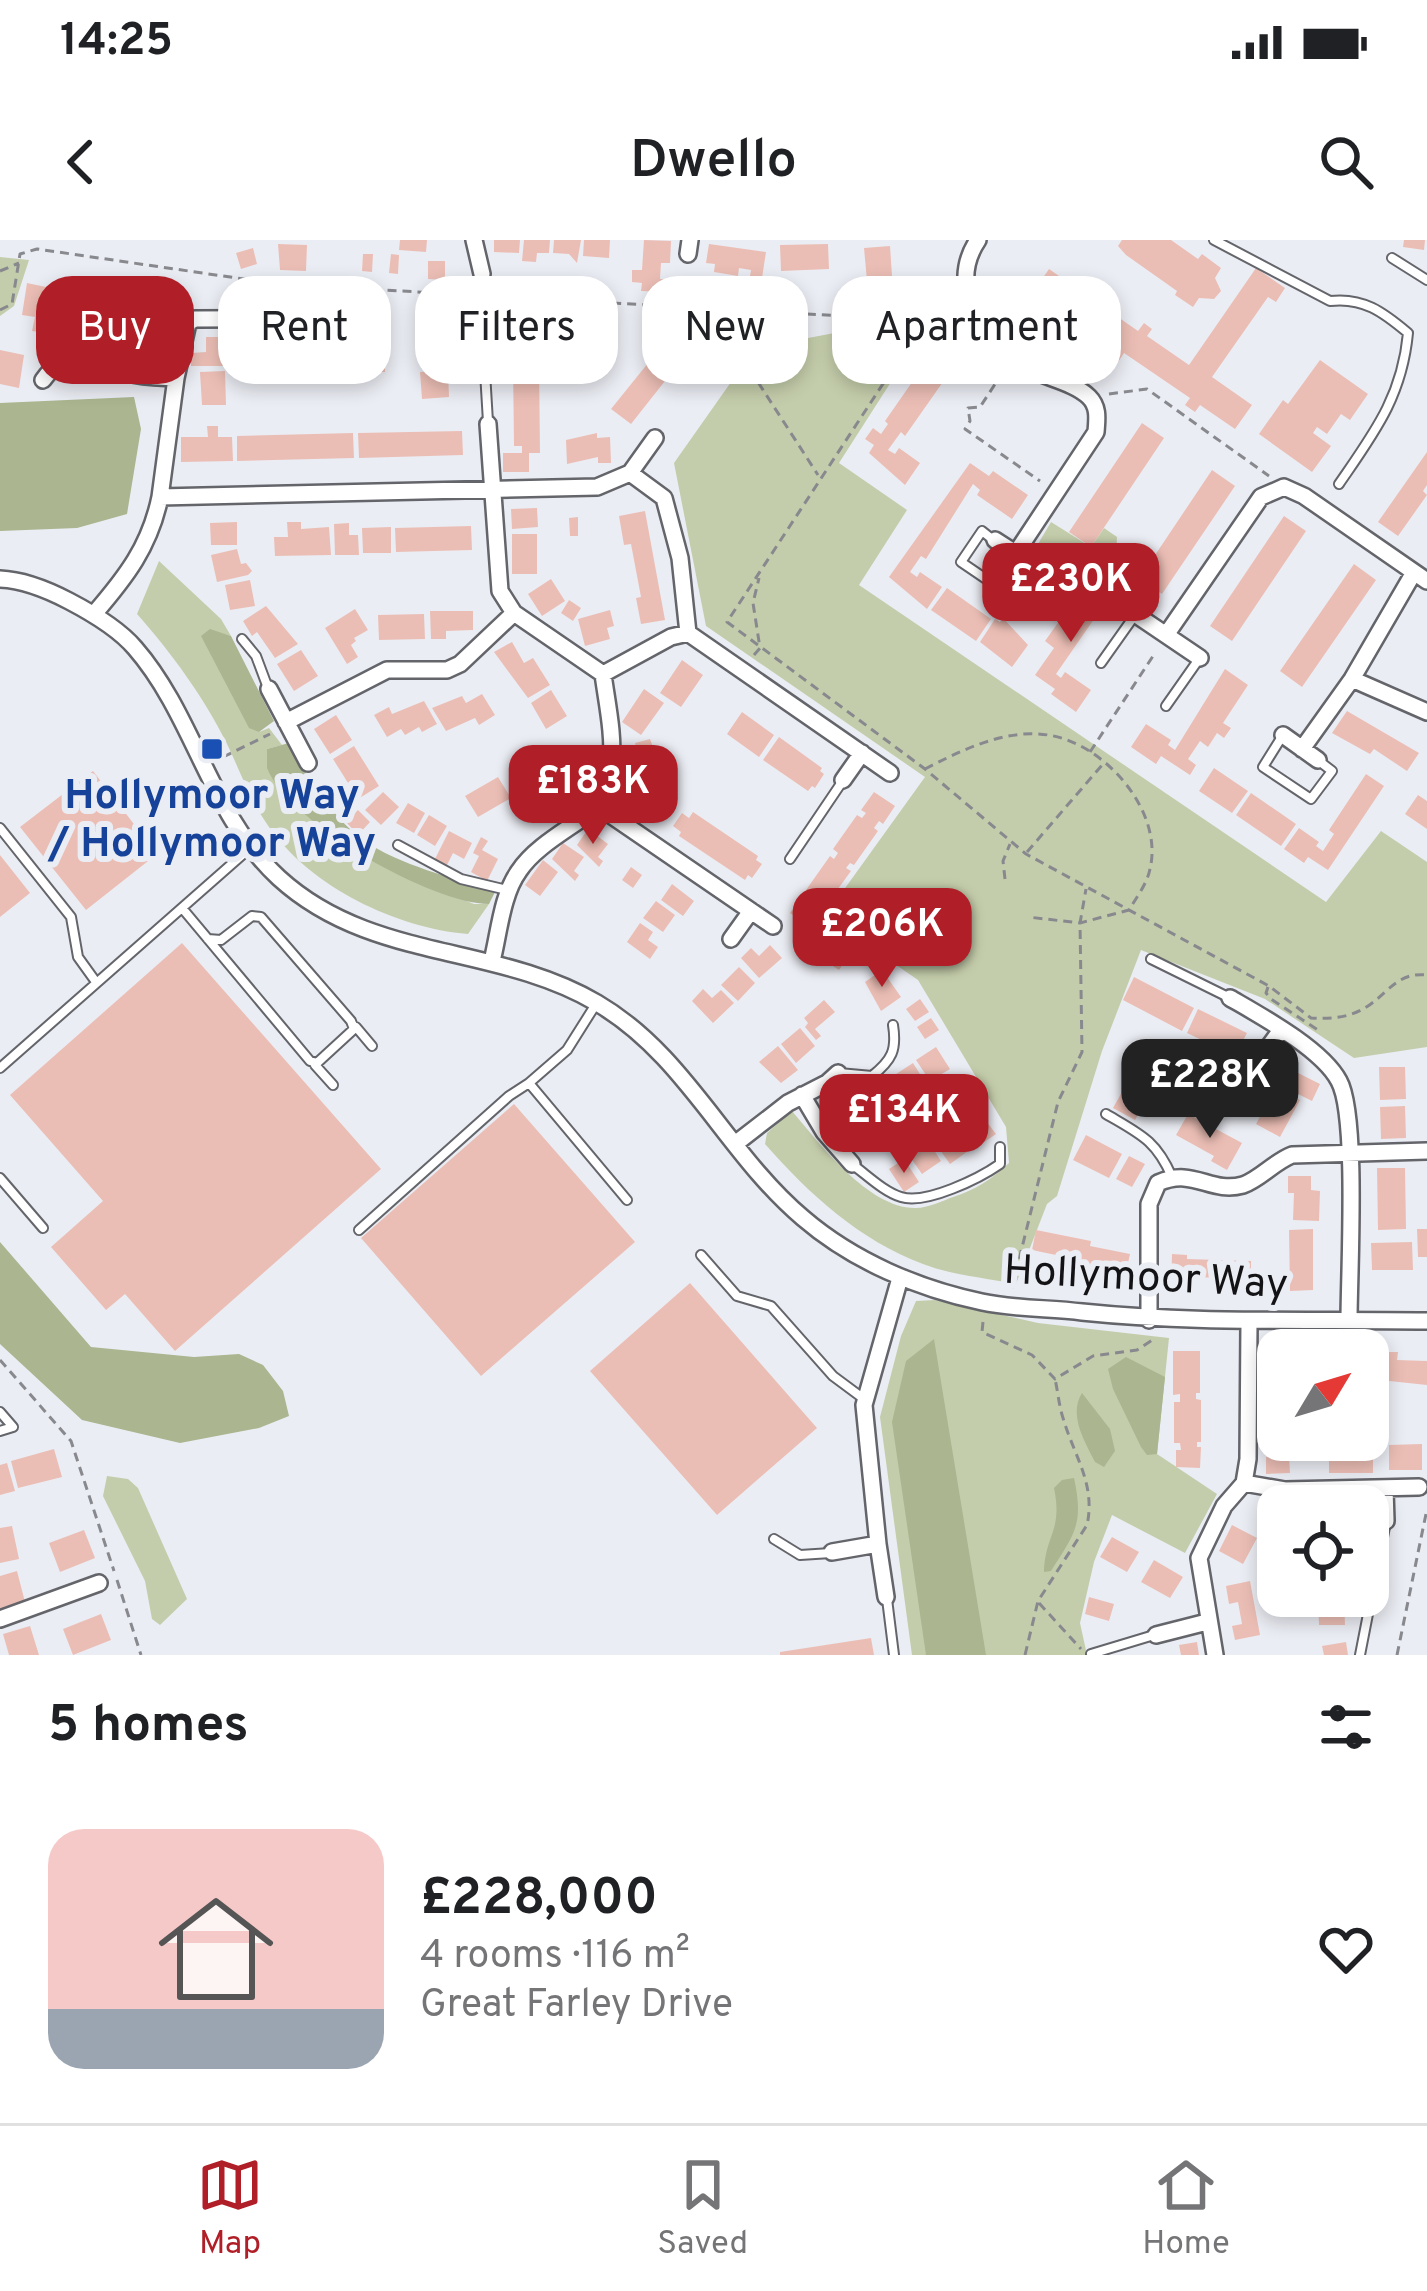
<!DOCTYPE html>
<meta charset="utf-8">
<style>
body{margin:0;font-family:Overpass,sans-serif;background:#f6f6f6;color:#202124;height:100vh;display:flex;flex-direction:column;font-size:45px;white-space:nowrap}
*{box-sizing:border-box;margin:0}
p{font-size:39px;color:#757577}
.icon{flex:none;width:66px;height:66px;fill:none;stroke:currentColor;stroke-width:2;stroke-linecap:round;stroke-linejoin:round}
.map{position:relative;height:1415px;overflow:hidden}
.panel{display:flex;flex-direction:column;background:#fff;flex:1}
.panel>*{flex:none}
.hud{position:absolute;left:36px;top:36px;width:1356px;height:108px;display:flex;gap:24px}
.needle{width:78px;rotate:52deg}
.fabs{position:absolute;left:1257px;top:1089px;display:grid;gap:24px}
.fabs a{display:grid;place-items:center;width:132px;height:132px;border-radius:24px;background:#fff;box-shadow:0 6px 18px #0003;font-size:60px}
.price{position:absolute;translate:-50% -102px;padding:0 27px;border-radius:24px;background:#b01f27;color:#fff;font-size:39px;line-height:78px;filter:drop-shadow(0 3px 6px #0008)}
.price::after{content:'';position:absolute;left:50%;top:72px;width:36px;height:27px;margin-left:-18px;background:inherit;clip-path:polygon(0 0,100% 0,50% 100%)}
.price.current{background:#222;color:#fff}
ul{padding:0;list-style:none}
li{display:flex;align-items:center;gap:36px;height:300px;padding:0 48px}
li+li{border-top:3px solid #e0e0e0}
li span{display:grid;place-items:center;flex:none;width:336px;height:240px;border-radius:36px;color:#555}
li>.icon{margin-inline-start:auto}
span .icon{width:144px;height:144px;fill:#fffc;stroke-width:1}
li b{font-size:51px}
h2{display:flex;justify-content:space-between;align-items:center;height:144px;padding:0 48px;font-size:51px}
.tag{padding:0 42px;border-radius:36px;background:#fff;box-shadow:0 6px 18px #0003;font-size:42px;line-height:108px}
.tag.current{background:#b01f27;color:#fff}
.status{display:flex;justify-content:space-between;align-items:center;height:84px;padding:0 60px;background:#fff;direction:ltr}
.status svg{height:33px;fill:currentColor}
header{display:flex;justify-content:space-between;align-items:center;height:156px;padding:0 48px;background:#fff;font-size:54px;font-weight:600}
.tabs{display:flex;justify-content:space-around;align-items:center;height:168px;border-top:3px solid #e0e0e0;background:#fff;font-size:33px;color:#757577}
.tabs a{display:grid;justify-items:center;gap:6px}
.tabs .current{color:#b01f27}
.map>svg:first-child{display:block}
</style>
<div class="status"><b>14:25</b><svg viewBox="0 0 49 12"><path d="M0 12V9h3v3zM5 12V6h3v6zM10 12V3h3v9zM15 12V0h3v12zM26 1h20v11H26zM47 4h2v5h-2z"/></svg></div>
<header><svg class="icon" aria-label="back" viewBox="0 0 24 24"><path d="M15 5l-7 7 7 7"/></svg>Dwello<svg class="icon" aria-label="search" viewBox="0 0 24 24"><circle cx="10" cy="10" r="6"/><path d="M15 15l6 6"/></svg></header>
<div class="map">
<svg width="1427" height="1415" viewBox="0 0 1427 1415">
<rect width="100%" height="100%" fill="#ebedf4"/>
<path fill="#c4cdab" d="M0,17L29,20L14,66L0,76Z
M866,87L907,117L839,223L907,270L859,345L1326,662L1381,591L1427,622V807L1354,818L1265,759L1141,710L1102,811L1057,956L1047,964L1016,1044C986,1038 951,1035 923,1024C859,1000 809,954 765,904L767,893L792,871C820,904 869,969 916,968C928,968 942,961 953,957C975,950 992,939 1009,923L1006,887L918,740L825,676L925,537L706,386L674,223L755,108Z
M1051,282L1091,307L1104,288L1117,297L1116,315L1143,333L1129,354L1112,343L1105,353L1088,341L1085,345L1046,319L1038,304Z
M159,321L221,379L231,396L210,390L202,396L259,492L269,488L282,505L267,509C267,584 416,638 474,664H489L468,694C396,688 311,647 269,587C250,560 241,533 227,504C205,459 171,412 137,374Z
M935,1060L1038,1083L1169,1098L1157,1214L1217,1254L1185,1313L1112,1275L1094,1322L1080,1383L1087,1415H912L880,1177L901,1096L916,1061Z
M107,1236L128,1239L138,1248L187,1359L160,1385L152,1379L145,1341L103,1256Z"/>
<path fill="#abb58f" d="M134,157L141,189L127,274L77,288L0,291V163Z
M210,389L231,396L274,481L259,492L249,488L201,396Z
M289,503C307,536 332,577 363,600C401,626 452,637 495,652L489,664C433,664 288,583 267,528C267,526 267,510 267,509Z
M0,1002L91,1107L194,1117L239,1114L263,1125L283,1151L289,1176L259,1188L180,1203L82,1180L0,1104Z
M934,1099L986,1415H926L892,1182L906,1121Z
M1126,1117L1165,1137L1157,1214L1147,1215L1141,1207L1113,1149L1108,1129Z
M1082,1153L1110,1189L1115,1211L1104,1227L1095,1222C1085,1202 1068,1175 1082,1153Z
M1074,1238C1084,1284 1075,1293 1051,1331L1044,1332C1045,1295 1063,1291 1054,1248L1062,1240Z"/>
<path fill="#ebbeb5" d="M400,0H427L426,12L399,10Z
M494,0H520L519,13L494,12Z
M524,0H550L549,13H537L536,22L522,21Z
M554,0H581L577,23L569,14L553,13Z
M584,0H610L609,18L583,16Z
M644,0L671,1L670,23H661L660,39H667V52L641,51L642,43L632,42V30H642Z
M1122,0H1171L1198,19L1202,14L1221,28L1215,38L1221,51L1214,59L1199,58L1193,67L1175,55L1177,51L1126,15L1118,6Z
M1404,0H1425L1424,10L1403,7Z
M278,4L307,5L306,31L280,30Z
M709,4L766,12L762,38L750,36L751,30L739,28L738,36L714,32L715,24L706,23Z
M828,4L829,29L781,31L780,5Z
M890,6L893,51L868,52L864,8Z
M253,8L257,24L241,29L236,13Z
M363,14H373L372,32L362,31Z
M391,14L399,15L398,34L389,33Z
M428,21H445V40L428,39Z
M1256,28L1285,48L1276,62L1268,57L1212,137L1252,165L1235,189L1200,165L1195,172L1185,165L1190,158L1124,113L1118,122L1106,114L1111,107L1101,100L1093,112L1067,94L1061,102L1021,74L1022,65L1032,54L1027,51L1033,42L1038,45L1049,29L1138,91L1144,83L1152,89L1147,96L1189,125Z
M27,43L46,47L44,58L52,59L46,93L32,91L35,77L22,75Z
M54,64L115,72L112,96L51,88Z
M437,68V85L451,84V99H419L418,69Z
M390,72L391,89L373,90V73Z
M153,77L158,100L125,107L120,84Z
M554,79H571V88H554Z
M537,92L538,119L504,120V107H520V93Z
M206,97H225V101L236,104L233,112L224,113L225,126H191V113L206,112Z
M598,97L599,116L572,117V98Z
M445,101L447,127L421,129L420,102Z
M385,106V132L260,134L259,108Z
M661,107L680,122L631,184L611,169Z
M0,110L24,115L19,148L0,144Z
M1320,120L1368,154L1350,180L1341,174L1327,194L1317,187L1313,193L1331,206L1312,232L1259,194L1283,160L1288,164Z
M513,123H539L540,213H529V232H503V213H522V206H514Z
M924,125L945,139L905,196L901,192L888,210L895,214L899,208L920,223L905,245L869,213L874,205L865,199L873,188L881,194L888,184L885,181Z
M225,131L226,165H202L200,132Z
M448,131L449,157L422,159L420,132Z
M1142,183L1164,198L1091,307L1069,292Z
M207,186H218V197H232L233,221L181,222V197H208Z
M462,191L463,215L359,218L358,193Z
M353,193L354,218L237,221V196Z
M597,193V198L610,197L611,223H598V217L567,224L566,200Z
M1427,212V245L1423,251L1427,255L1398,296L1378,282Z
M970,223L989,236L993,231L1028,255L1012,279L977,255L980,250L973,244L926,319L921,316L910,332L917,337L920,332L942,347L927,369L889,337Z
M1212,230L1235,246L1162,354L1139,339Z
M537,268L538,287L512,289L511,269Z
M645,271L665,380L641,384L636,358L641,357L631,304L624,305L619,276Z
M1284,276L1306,291L1232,401L1210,386Z
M578,277V296H570L569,278Z
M237,282V305H211L210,283Z
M287,282H301V289L329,287L331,315L275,316L274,297H288Z
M349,283V295H358L359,315H335L334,284Z
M471,286L472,310L396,312L395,288Z
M391,287V313H363L362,288Z
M512,294H537V334H512Z
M237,309L241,324L246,323L252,331L248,335L217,342L211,315Z
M1354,324L1376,340L1302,447L1280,431Z
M551,339L565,361L542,376L528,354Z
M250,340L255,366L230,370L225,345Z
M1088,341L1110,356L1056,434L1061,438L1065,432L1091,450L1076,472L1051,454L1055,449L1035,435L1054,408L1045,401Z
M947,348L991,379L976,401L931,370Z
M569,360L581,368L573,381L561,373Z
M266,366L298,404L275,418L257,392L252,396L243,381Z
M355,369L368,390L354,398L356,401L351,405L358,417L347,424L325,388Z
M610,370L614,386L607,388L610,399L585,406L578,379Z
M430,371H473V390L446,391V399H431Z
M424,374L425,399L379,400L378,375Z
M1003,378L1028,405L1012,427L980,402L995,379L1000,382Z
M512,402L524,423L533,418L550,445L528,458L494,412Z
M301,410L318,436L294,451L277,424Z
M682,420L703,435L681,467L660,453Z
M1225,429L1248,445L1223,483L1231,488L1224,498L1217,493L1208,507L1200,501L1188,519L1196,525L1190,535L1161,516L1156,524L1131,507L1146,484L1171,500L1168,505L1175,510Z
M644,449L664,463L641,495L622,482Z
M551,450L567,476L546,489L531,463Z
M482,454L495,475L479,485L475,478L446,491L432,468L462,456L466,463Z
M424,461L437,484L422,492L419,487L405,495L401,489L387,497L374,475L389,467L392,474Z
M1347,471L1419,513L1407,531L1374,509L1370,514L1332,493Z
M742,472L774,495L759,517L727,494Z
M336,475L352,500L330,514L314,489Z
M779,497L822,528L820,531L824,534L815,548L812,546L808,551L763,520Z
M650,499L656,515L651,517L665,565L669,564L672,572L656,577L654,572L641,576L626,524L640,520L635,503Z
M582,505L592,523L556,543L546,526Z
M354,506L379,546L358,559L333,519Z
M540,528L552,549L523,565L511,544Z
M1214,528L1248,551L1232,573L1199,551Z
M93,531L157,614L86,670L20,587Z
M1366,534L1384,546L1328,630L1308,617L1304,623L1284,609L1299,588L1319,602L1316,606L1323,611L1334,594L1329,590Z
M498,537L511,558L478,577L465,556Z
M383,552L399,567L381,585L365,570Z
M874,552L895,566L883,584L879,581L874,588L878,591L854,625L850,623L846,628L851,631L827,664L823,661L819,668L823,671L812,688L790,673L802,656L806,659L810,653L806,650L830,616L834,619L838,613L833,609L857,575L862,578L866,573L861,570Z
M1251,553L1296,584L1281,606L1236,575Z
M1418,555L1427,561V589L1405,574Z
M408,563L425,573L414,593L396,583Z
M358,570L370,582L358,595L346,582Z
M693,572L758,616L756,620L762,624L752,638L748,635L745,640L679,596L681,592L673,586L682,573L689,578Z
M429,575L447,586L435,606L417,595Z
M588,589L608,604L598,617L603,621L599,627L577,605Z
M449,591L472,603L464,619L453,613L446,627L434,621Z
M481,597L488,601L482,610L498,619L487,641L471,632L479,616L473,613Z
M563,603L584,617L574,631L579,635L575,641L552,619Z
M0,615L30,653L0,677Z
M543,620L558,632L540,656L525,645Z
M631,627L642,635L633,648L622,640Z
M672,644L694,661L683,676L661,660Z
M656,661L675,675L663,692L643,678Z
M640,683L653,692L648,700L658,707L650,719L627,702Z
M830,701L849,715L839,730L819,717Z
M182,703L381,929L175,1111L125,1054L106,1070L51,1007L103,961L10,855Z
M770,705L782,718L759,738L741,718L751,708L759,716Z
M739,727L755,743L738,761L721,745Z
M882,730L901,757L881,771L865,742Z
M1134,737L1194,768L1182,791L1123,760Z
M703,749L712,758L721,750L734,763L713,783L692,761Z
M920,759L929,772L915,781L906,769Z
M824,760L835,772L815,789L821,796L816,800L805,787L808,783L804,778Z
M1198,769L1247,793L1235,816L1187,793Z
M931,778L939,790L925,799L917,787Z
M800,788L815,806L796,823L781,804Z
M778,806L798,830L781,843L759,822Z
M936,807L950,829L930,841L916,820Z
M1141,818L1163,831L1135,880L1113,868Z
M913,823L925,842L902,856L890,838Z
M1227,827L1250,839L1243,853L1220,841Z
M1379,827H1405L1406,859L1380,860Z
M1294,831L1320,844L1312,861L1286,848Z
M1276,847L1300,860L1280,897L1256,884Z
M857,850L870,876L842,890L836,879L849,872L841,858Z
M514,864L635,1002L481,1136L361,998Z
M1405,866L1406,898L1381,899L1380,867Z
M980,873L996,894L980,905L975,897L970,900L961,887Z
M1188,874L1242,903L1227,930L1211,921L1214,916L1176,895Z
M876,875L889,895L869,908L856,888Z
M956,888L971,909L950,924L935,903Z
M1086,895L1122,914L1109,938L1073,920Z
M928,901L941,921L922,934L908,914Z
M1129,916L1145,924L1132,947L1116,939Z
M904,919L919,942L904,952L889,929Z
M1377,928H1405L1406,989L1378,990Z
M1288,936H1311V950L1320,951L1319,981L1293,980L1294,953H1288Z
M1313,989V1050L1290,1051L1289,990Z
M1417,989H1427V1017H1418Z
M1036,990L1091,1001L1090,1006L1130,1014L1124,1041L1108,1038L1109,1029L1054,1022L1056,1015L1032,1010Z
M1412,1002L1413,1030H1372L1371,1003Z
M1172,1014L1187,1015V1019L1251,1021V1048H1233V1038L1186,1037V1048H1171Z
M690,1043L817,1188L717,1275L590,1131Z
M1173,1111H1200V1153H1196V1159L1201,1160V1202H1197V1207H1201L1200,1228L1176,1227V1210H1181L1180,1203H1174V1162H1180V1154L1173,1155Z
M1268,1112H1278V1130H1268Z
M1381,1112H1398L1397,1120L1427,1121V1145L1380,1140Z
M1273,1153H1278V1200H1299V1205H1311V1213L1274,1209Z
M1422,1204V1230H1389V1205Z
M1354,1207H1373V1233H1329V1214H1355Z
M54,1209L62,1237L18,1248L11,1221Z
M1289,1216L1290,1233L1266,1234V1217Z
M7,1223L15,1251L0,1255V1225Z
M1232,1285L1257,1298L1243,1324L1219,1311Z
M12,1286L19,1319L0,1323V1288Z
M84,1290L95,1318L60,1332L49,1303Z
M1112,1297L1139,1312L1127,1332L1100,1317Z
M1154,1320L1183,1337L1170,1358L1141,1342Z
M17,1331L26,1366L0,1373V1336Z
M1250,1341L1260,1395L1235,1400L1232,1386L1242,1384L1238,1362L1229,1364L1226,1346Z
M1318,1356H1344L1345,1385H1319Z
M1089,1357L1114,1364L1109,1381L1085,1374Z
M101,1374L111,1400L73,1415L63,1389Z
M30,1386L39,1415H9L3,1394Z
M871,1398L874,1415H780V1412Z
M1197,1402L1199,1415H1181L1179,1405Z
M1346,1402L1348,1415H1324L1322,1406Z"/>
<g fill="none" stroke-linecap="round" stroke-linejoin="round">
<defs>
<path id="service" d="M1214,0L1330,61C1363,57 1383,72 1408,93C1402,157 1374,193 1339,244
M1392,18L1427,40
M482,82L488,182
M992,299L982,291L961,322L1014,358L1036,328
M242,399L256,416L268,448
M1101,423L1135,375
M1166,466L1199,419
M1283,495L1263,527L1311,559L1332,531L1319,521
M0,588L71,677L78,717L96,742
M398,605L461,639L507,650
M790,619L842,542
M182,668L310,821L317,823L354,789L351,781L261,677L252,676L221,700L208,699
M1151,719L1228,757
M596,764L567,810L529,843L627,960
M356,787L372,806
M315,825L333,845
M0,828L250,608
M839,833L872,836C892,820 897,810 893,785
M1106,874C1140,894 1156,900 1172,937
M853,925C867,935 884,952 901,957C926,965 980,938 1000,924V907
M0,938L43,988
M359,990L509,856L529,843
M701,1015L737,1056L771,1066L833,1136L864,1159
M0,1172L13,1187L0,1191
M774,1299L800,1315L831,1313
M887,1359L894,1415
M1091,1414L1154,1395
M1360,1415L1386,1282"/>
<path id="minor" d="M474,0L482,34
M978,0C945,49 985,105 1030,129C1047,138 1075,143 1089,157C1099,167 1097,179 1096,192L1016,313
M688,14L690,0
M176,138L188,83L195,79L363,78
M43,140C70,102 91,122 128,133C143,137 160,137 176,138L160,257
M488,184L500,351L514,373L603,434C610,486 628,549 577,582C558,595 532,611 519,631C502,654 499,693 492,721
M630,233L664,258L680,318L688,393
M995,300L1037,327
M0,339C24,340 48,350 69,361C92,373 118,388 135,408C195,477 210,575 279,638C371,722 495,703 597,763C686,815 726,913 803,978C853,1021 919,1049 982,1062C1015,1069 1049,1068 1082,1072C1197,1084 1311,1079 1427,1081
M94,374C126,337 150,306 160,257L597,247L630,233L655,198
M1135,374L1200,418
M1166,395L1261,257L1284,247L1304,256L1427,341
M603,434L671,397L688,393L890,533
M1352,439L1427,472
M269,449L308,523
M286,482L387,430H447L460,424L514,373
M1283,495L1318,520
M1302,509L1352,439L1413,334
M843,540L862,513
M599,567L773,686
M731,699L751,671
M1230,758C1261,776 1322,809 1339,841C1358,875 1349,1033 1349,1080
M1262,816L1281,790
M802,855L824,892L852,924
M735,904L788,863L827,843L838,833
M1149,1080V964L1158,943C1194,927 1210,954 1243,945C1260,939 1274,922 1292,915L1427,911
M1244,1243L1285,1250L1419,1247
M1385,1249L1386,1281
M878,1304L886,1357
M832,1312L878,1304L864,1165L900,1038
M0,1379L99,1343
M1156,1395L1207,1382
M1215,1415L1199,1318L1224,1266L1244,1243L1248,1219L1249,1082"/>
</defs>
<use href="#service" stroke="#64656b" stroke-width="12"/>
<use href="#minor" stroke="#64656b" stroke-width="20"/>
<path stroke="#88898e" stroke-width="3" stroke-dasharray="9 6" stroke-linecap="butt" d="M0,31L19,23
M0,70L12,64L20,14L37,9L278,44L860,77V71L914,77L949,54
M707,70L717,93L745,122L818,235
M914,77L913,98L727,382L925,529L1026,614L1269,746L1311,778C1332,779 1350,778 1368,766C1390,751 1398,732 1427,735
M1003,132L980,167L968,168L970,181L965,189L1040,241
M1109,154L1147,149L1269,236
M754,415L760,408L753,363L759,338
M1090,512L1155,413
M223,517L270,494
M925,529C960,511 1006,488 1048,495C1104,503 1164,571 1150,629C1147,644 1136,658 1129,670L1080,683L1028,677
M1027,612L1103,524
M1005,639L1003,621L1010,604
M1268,747L1266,753L1271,759L1321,792
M1012,1048L1058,862L1082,812L1080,683L1086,649
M983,1082L982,1092L1032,1115L1055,1139L1093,1116L1137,1110L1154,1099
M0,1120L71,1201L114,1331
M117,1340L141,1415
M1039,1363L1081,1409
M1025,1415L1038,1361L1087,1285C1096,1244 1074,1216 1063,1178C1059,1166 1058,1152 1055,1139
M1397,1415L1427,1269"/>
<use href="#service" stroke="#fff" stroke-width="8"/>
<use href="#minor" stroke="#fff" stroke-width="15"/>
</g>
<rect fill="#1a4fb4" stroke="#ebedf4" stroke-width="4.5" x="200" y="497" width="24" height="24" rx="6"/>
<g text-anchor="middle" stroke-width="12" stroke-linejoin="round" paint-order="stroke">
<g font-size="42" font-weight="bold" fill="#164399" stroke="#ebedf4">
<text x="212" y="568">Hollymoor Way<tspan x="212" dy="48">/ Hollymoor Way</tspan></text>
</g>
<g font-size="42" fill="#131316" stroke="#ebedf4">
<text transform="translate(1146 1035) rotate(3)" y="15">Hollymoor Way</text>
</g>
</g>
</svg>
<div class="fabs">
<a><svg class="needle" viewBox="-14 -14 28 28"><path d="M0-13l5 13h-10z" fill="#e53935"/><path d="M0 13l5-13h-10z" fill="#757577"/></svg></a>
<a><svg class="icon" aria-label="locate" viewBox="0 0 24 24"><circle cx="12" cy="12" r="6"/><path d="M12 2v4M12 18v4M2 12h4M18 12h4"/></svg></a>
</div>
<b class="price" style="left:1071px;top:405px">£230K</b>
<b class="price" style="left:593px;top:607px">£183K</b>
<b class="price" style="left:882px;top:750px">£206K</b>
<b class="price current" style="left:1210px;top:901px">£228K</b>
<b class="price" style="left:904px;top:936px">£134K</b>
<div class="hud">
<a class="tag current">Buy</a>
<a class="tag">Rent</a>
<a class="tag">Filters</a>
<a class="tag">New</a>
<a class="tag">Apartment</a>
</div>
</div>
<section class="panel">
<h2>5 homes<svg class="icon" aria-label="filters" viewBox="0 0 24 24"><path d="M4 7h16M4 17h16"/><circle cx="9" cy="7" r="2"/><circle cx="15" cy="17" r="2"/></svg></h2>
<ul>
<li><span style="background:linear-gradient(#f6c9c9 75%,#9aa5b1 0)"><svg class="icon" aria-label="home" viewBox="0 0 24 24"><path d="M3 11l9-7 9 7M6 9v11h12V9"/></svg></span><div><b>£228,000</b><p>4 rooms · 116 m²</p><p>Great Farley Drive</p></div><svg class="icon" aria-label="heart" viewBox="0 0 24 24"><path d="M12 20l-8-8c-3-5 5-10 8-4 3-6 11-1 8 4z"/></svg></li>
</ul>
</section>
<nav class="tabs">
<a class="current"><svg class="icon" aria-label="map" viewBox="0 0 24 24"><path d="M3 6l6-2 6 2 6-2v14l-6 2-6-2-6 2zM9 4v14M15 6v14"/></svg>Map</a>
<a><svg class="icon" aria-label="saved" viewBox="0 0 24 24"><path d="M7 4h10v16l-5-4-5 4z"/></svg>Saved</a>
<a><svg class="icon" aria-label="home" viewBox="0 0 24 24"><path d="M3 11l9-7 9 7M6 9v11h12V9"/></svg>Home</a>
</nav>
